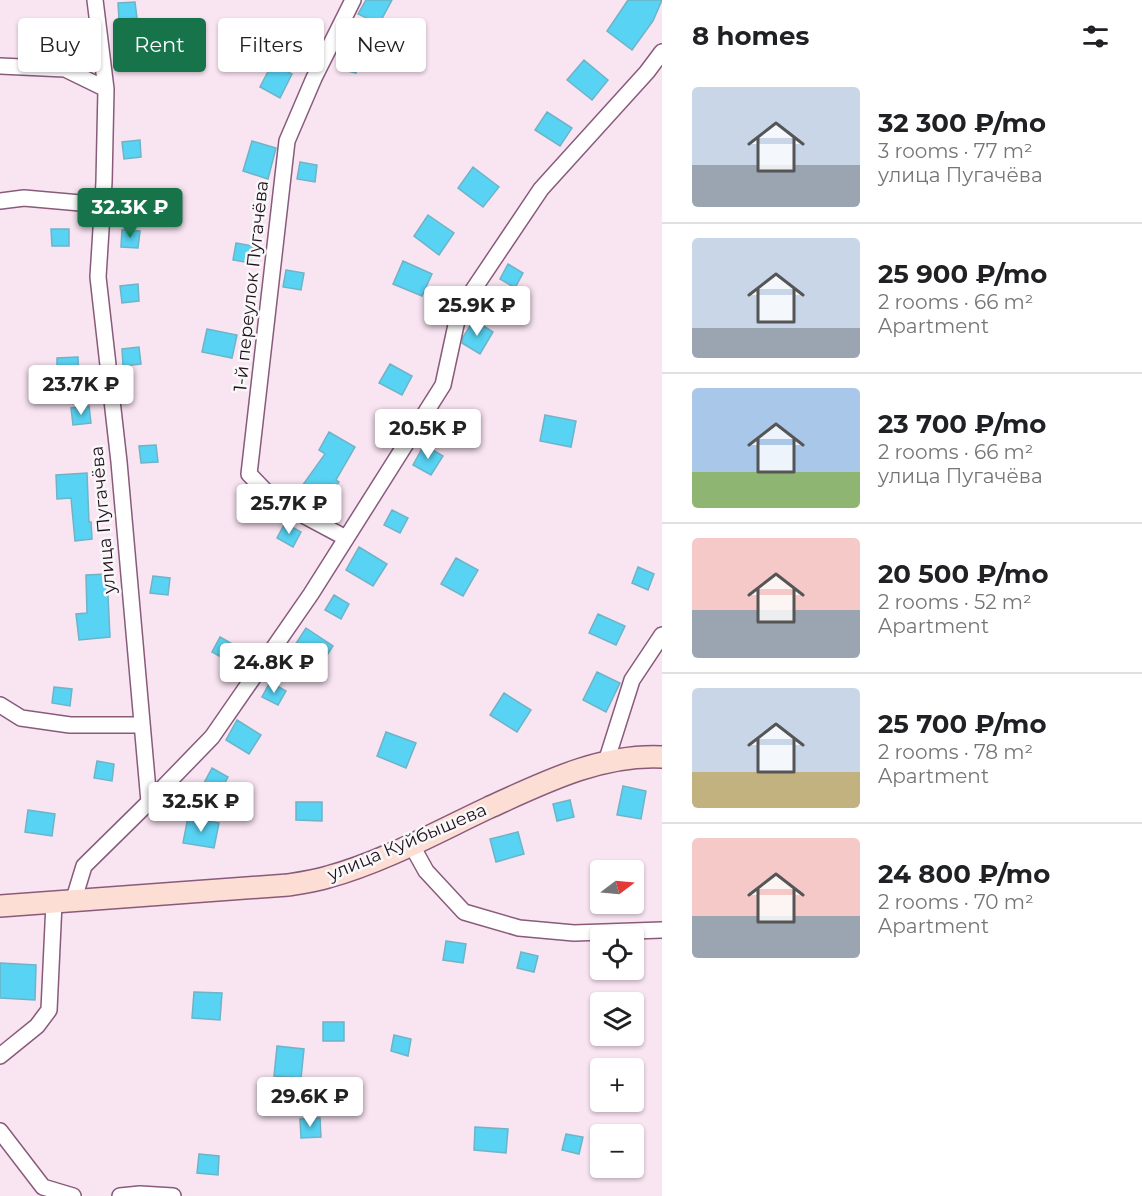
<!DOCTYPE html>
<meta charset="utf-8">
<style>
body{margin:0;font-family:Montserrat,sans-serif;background:#f2f2f2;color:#202124;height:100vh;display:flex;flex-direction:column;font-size:22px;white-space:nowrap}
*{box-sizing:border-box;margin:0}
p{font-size:20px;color:#757577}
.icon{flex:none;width:33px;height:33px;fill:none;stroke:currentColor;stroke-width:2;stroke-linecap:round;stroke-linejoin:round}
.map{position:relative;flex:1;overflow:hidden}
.drawer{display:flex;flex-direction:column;background:#fff;width:480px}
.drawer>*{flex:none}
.banner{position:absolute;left:18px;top:18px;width:554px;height:54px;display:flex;gap:12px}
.needle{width:39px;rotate:74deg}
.tools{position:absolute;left:590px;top:860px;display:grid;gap:12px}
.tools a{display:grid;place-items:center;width:54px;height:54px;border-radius:6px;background:#fff;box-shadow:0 2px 4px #0004;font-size:30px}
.price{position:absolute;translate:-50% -51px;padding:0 14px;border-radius:6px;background:#fff;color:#222;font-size:20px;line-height:39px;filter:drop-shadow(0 2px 3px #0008)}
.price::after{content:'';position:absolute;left:50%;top:36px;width:18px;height:14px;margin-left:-9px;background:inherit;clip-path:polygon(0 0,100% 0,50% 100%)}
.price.current{background:#17744a;color:#fff}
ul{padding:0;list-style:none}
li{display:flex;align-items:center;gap:18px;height:150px;padding:0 30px}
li+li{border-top:2px solid #e0e0e0}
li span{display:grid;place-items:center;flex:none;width:168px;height:120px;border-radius:6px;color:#555}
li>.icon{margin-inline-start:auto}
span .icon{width:72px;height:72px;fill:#fffc;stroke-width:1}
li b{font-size:26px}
h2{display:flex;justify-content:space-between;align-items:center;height:72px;padding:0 30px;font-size:26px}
.chip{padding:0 21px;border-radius:6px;background:#fff;box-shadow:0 2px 4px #0004;font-size:21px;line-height:54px}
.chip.current{background:#17744a;color:#fff}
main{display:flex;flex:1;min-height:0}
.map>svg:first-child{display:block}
</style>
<main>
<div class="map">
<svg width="662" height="1196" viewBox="0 0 662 1196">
<rect width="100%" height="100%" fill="#f9e4f2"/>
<path fill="#58d3f3" stroke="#6fb3c6" stroke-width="1.5" d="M366,0H392L379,24L358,14Z
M628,0H662L653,21L632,50L607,31Z
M135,2L137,18L119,20L118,3Z
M298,20L315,27L309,42L293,36Z
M54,30L80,34L77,54L50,50Z
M141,47L143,64L125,65L123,48Z
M343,52L360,57L356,73L339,69Z
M584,60L608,80L592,100L567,80Z
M272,64L292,74L280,98L260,87Z
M547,112L572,128L560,146L535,130Z
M140,140L141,157L124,159L122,142Z
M252,141L276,148L268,179L243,171Z
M300,162L317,165L315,182L297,179Z
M473,167L499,187L483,207L458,188Z
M428,215L454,233L439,255L414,236Z
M51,229H69V246H52Z
M122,230L140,231L138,248L121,247Z
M236,243L253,246L250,263L233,260Z
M403,261L432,274L422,296L393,284Z
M508,264L523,273L515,288L500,279Z
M286,270L304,273L301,290L283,287Z
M138,284L139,301L122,303L120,286Z
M474,320L493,332L480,354L462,343L463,337Z
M207,329L237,335L232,358L202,352Z
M139,347L141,364L123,366L122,349Z
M78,357L79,380H57V358Z
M390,364L412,376L402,395L379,383Z
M89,406L91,423L73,425L71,408Z
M545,415L576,421L571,447L540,441Z
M329,432L355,447L336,480L339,482L326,502L302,486L325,454L319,450Z
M156,445L158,462L141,463L139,446Z
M424,445L443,456L431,475L413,465Z
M87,473L89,522H91L92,539L75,541L71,498L57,499L56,475Z
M392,510L408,518L400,533L384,525Z
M285,523L301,532L293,547L277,538Z
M359,547L387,564L373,586L346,570Z
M456,558L478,570L463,596L441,584Z
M638,567L654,574L648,590L632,583Z
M107,574L110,637L79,640L76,614L87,613L86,575Z
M153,576L170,578L168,595L150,593Z
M334,595L349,604L341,619L325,610Z
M598,614L625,626L616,645L589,633Z
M306,628L333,646L322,663L295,645Z
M220,637L236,646L228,661L212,652Z
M597,672L620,683L606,712L583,700Z
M270,682L286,691L278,705L262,697Z
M54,687L72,689L70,706L52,703Z
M504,693L531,710L517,732L490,715Z
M237,720L261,735L249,754L226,740Z
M386,732L416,743L406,768L377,756Z
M97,761L114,764L112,781L94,778Z
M212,768L228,777L220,792L204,783Z
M623,786L646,791L641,819L617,815Z
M570,800L574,817L557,821L553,804Z
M296,802H322V821L296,820Z
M28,810L55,814L52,836L25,832Z
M188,817L219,823L214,848L183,843Z
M518,832L524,854L496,862L490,839Z
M446,941L466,944L463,963L443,960Z
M521,952L538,956L534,972L517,968Z
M0,963L36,965L35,1000L0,998Z
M194,992L222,993L220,1020L192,1018Z
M323,1022H344V1041H323Z
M394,1035L411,1039L408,1056L391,1051Z
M277,1046L304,1049L301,1078L274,1076Z
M320,1118L321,1137L301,1138L300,1119Z
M475,1127L508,1129L506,1153L474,1150Z
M566,1134L583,1137L579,1154L562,1150Z
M199,1154L219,1156L218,1175L197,1173Z"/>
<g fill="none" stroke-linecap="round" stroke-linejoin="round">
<defs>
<path id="minor" d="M0,66L65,69L106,89
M0,201L24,198L103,205
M346,538L273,499L249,474L287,141L314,78L353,0
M0,705L21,718L70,725H141
M606,762L632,680L662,635
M149,802L212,737L311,594L443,385L459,311L541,189L647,72L662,52
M411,844L426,871L464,912L519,928L574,933L662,930
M73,902L84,866L149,802L119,462L98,277L104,182L106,89L95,0
M0,1056L37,1026L49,1010L54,903
M0,1131L43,1187L73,1196
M120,1196L140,1194L173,1196"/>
<path id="secondary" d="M0,906L288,885C301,883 315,881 328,877C383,862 437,832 488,808C543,783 600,754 662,757"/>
</defs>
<use href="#minor" stroke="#885b7b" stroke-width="18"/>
<use href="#secondary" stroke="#885b7b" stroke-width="24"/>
<use href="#minor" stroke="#fff" stroke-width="15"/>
<use href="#secondary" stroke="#fcded5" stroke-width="21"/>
</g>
<g text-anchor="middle" stroke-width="5" stroke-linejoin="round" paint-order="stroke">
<g font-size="18" fill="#210f1c" stroke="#f8f8f8">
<text transform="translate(251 286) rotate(-84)" y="6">1-й переулок Пугачёва</text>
<text transform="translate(103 520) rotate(-95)" y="6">улица Пугачёва</text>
<text transform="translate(407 842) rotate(-23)" y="6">улица Куйбышева</text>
</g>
</g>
</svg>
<div class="tools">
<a><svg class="needle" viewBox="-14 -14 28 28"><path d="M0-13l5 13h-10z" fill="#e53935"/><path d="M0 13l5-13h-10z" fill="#757577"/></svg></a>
<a><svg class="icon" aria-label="locate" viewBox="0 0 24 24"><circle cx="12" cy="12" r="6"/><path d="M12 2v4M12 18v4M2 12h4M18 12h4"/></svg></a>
<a><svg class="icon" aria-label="layers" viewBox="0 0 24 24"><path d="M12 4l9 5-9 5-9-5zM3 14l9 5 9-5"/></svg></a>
<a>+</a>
<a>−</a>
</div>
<b class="price current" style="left:130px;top:239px">32.3K ₽</b>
<b class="price" style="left:477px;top:337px">25.9K ₽</b>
<b class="price" style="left:81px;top:416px">23.7K ₽</b>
<b class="price" style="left:428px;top:460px">20.5K ₽</b>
<b class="price" style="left:289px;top:535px">25.7K ₽</b>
<b class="price" style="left:274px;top:694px">24.8K ₽</b>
<b class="price" style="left:201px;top:833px">32.5K ₽</b>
<b class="price" style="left:310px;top:1128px">29.6K ₽</b>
<div class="banner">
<a class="chip">Buy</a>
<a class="chip current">Rent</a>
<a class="chip">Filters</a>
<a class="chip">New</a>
</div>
</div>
<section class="drawer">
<h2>8 homes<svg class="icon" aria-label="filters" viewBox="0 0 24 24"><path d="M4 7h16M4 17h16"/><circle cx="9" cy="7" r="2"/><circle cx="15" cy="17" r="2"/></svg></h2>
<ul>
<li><span style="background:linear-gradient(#c9d6e8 65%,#9aa5b1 0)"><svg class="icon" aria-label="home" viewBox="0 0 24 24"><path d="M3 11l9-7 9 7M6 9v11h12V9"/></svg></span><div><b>32 300 ₽/mo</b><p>3 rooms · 77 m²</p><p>улица Пугачёва</p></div></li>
<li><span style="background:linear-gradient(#c9d6e8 75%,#9aa5b1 0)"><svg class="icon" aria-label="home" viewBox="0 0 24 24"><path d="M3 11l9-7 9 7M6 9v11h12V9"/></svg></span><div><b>25 900 ₽/mo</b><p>2 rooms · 66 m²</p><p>Apartment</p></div></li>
<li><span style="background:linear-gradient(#a9c7e8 70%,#8fb573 0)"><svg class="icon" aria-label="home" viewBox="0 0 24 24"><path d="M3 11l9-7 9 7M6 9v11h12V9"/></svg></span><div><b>23 700 ₽/mo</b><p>2 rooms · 66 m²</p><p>улица Пугачёва</p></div></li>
<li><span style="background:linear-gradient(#f6c9c9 60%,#9aa5b1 0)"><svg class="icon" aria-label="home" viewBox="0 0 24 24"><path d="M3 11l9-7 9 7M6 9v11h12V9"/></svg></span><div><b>20 500 ₽/mo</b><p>2 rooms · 52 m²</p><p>Apartment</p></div></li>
<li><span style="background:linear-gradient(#c9d6e8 70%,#c2b280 0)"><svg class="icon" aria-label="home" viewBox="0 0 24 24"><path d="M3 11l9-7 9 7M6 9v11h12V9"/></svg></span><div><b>25 700 ₽/mo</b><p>2 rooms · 78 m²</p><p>Apartment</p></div></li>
<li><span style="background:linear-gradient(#f6c9c9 65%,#9aa5b1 0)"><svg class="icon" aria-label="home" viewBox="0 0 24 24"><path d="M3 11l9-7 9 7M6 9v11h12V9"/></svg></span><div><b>24 800 ₽/mo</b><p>2 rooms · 70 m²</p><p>Apartment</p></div></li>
</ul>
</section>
</main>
